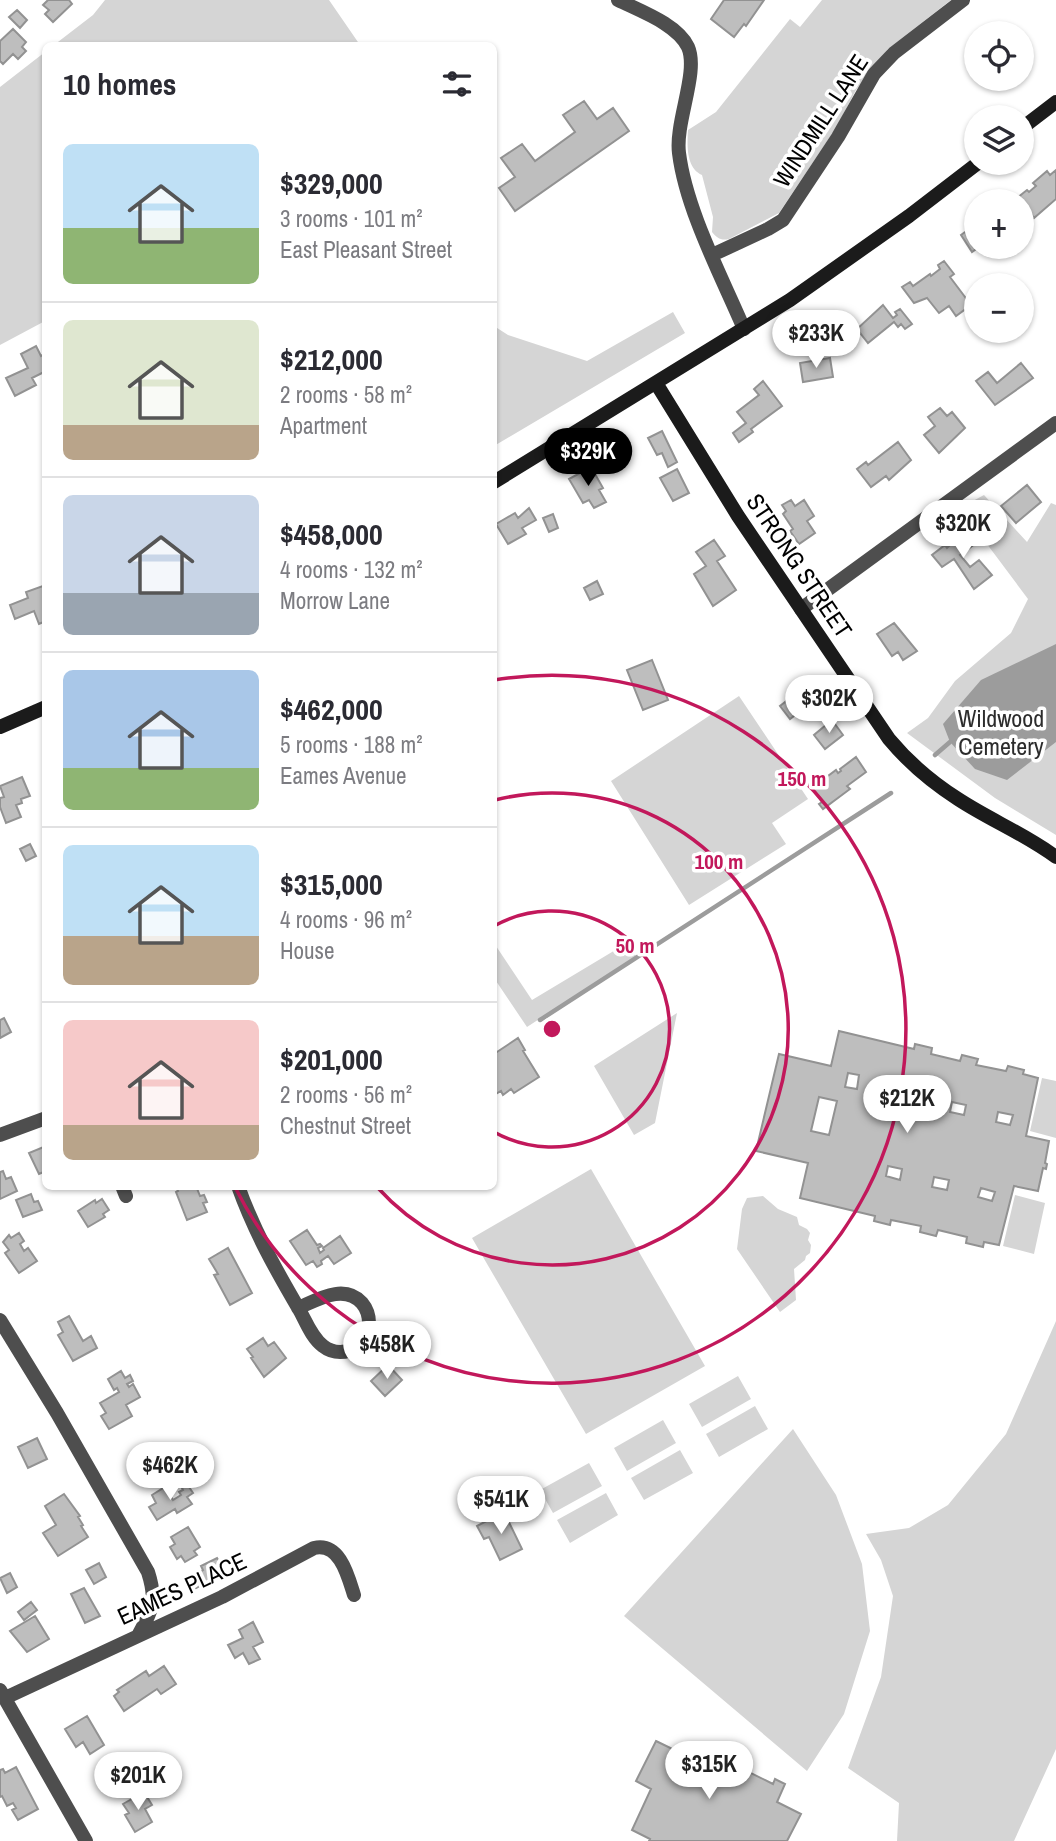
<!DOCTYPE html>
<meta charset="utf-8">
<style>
body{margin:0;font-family:"Archivo Narrow",sans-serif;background:#f2f2f3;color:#2b2b33;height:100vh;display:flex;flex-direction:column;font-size:26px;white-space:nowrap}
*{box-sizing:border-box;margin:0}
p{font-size:23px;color:#7c7c81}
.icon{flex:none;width:38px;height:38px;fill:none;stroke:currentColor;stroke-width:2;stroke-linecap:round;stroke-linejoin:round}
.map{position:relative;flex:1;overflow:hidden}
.side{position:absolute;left:42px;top:42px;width:455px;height:1148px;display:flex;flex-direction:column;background:#fff;border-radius:10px;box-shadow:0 2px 5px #0004}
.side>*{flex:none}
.fabs{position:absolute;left:964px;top:21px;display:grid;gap:14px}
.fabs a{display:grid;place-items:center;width:70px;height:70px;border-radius:50%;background:#fff;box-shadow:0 2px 5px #0004;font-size:35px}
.price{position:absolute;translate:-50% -60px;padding:0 16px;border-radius:24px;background:#fff;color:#222;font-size:23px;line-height:46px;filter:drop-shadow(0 2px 4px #0008)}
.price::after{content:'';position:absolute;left:50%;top:42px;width:21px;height:16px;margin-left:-10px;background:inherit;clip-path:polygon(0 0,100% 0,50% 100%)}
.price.current{background:#000;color:#fff}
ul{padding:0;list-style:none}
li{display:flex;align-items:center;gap:21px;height:175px;padding:0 21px}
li+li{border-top:2px solid #e1e1e2}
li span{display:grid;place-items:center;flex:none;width:196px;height:140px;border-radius:10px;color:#555}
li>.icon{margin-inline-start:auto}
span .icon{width:84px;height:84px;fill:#fffc;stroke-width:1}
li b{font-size:30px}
h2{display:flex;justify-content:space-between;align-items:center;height:84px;padding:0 21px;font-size:30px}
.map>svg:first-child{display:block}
</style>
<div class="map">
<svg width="1056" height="1841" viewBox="0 0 1056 1841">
<rect width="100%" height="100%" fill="#fff"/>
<path fill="#d5d5d5" d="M105,0H329L360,45H54L93,15Z
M822,0H951L888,49L856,90L836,128L779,213L729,239C721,241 717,238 712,232L713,217L702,175C686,168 687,145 688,130L716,112L790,19L800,27Z
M45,52V321L0,345V87Z
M673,312L685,333L494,446V326L508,335L587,361Z
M984,495L1027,542L1051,503L1056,505V835L995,798L907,733L928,718L955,681L1011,633L1028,599L960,508Z
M739,696L808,799L772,823L786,844L689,905L611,781Z
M494,943L532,1000L627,943L636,956L527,1027L494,978Z
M677,1013L655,1123L634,1135L594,1066Z
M1042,1078L1056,1081V1138L1030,1131Z
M591,1169L705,1366L586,1434L472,1238Z
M1015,1195L1045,1203L1034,1254L1003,1246Z
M763,1196L778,1209L797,1217L799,1225L807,1229L810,1233L808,1240L811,1245L810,1253L806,1256L805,1260L794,1269L796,1300L780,1312L737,1249L742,1209L747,1198Z
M1056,1321V1749L1014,1841H897L899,1803L848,1768L881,1677L893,1596L881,1560L866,1534L909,1528L948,1505L1006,1434Z
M738,1376L751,1399L702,1427L689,1404Z
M755,1406L768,1429L719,1457L706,1434Z
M663,1420L676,1443L627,1471L614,1448Z
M793,1429L836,1495L862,1564L870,1631L844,1714L807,1771L624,1616Z
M680,1450L693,1473L644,1500L631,1478Z
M589,1463L602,1486L553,1513L540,1490Z
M606,1493L618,1515L570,1543L557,1520Z"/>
<path fill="#9c9c9c" d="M1056,644V742L1007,780L975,769L950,742L943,724L981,680Z"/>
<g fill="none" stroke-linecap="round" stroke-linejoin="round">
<path stroke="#9c9c9c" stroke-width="4.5" d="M935,755L950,742
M540,1020L891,793"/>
</g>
<path fill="#bebebe" stroke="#929292" stroke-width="2" fill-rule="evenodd" d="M48,0H69L72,4L53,22L45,14L49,10L43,5Z
M724,0H764L746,26L744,24L734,37L711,19Z
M17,10L27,20L20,28L9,17Z
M13,29L26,42L22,47L26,51L18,59L13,54L3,64L0,61V41Z
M584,101L597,119L613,108L629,131L515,211L499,188L515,177L501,158L522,144L535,161L575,132L563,115Z
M1056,170V199L1034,218L1017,198L1027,190L1029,192L1036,186L1033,183L1047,171L1050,175Z
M976,224V247H979L972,252L961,235Z
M944,261L954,274L950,277L971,305L956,316L949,306L939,313L927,298L914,303L902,287L910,282L913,286L930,274L931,276L940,269L938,265Z
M883,305L893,318L897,315L895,312L900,309L912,324L905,329L901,324L898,327L894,322L868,343L857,329Z
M36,346L41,356L44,354L46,358V376L42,373L32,378L36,385L15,396L6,378L28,368L21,354Z
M830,358L833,377L803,382L800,363Z
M1021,363L1033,378L995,405L976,381L988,372L997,383Z
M763,381L782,406L751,429L753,432L739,442L733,433L746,423L737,412L759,395L754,389Z
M940,408L947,416L952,412L965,428L939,453L924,435L935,426L928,417Z
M662,431L677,462L668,467L662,453L657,455L648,438Z
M898,442L911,460L889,480L886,476L871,487L857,469L866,462L868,465Z
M591,467L603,488L599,490L606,502L594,508L589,500L583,503L569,479Z
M677,469L689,493L673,501L660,478Z
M1027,485L1041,502L1016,523L1001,506Z
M791,500L795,506L804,500L814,516L807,521L815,533L799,544L790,531L793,529L783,514L786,511L782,505Z
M529,508L536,520L522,528L526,534L508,544L496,524L515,513L518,518Z
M553,514L558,528L549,532L543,518Z
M966,530L976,543L960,555L970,567L979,560L992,575L974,589L954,559L942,567L932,555L945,545L947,548Z
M714,540L725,556L717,561L736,590L713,606L694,574L706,566L696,552Z
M597,581L603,594L590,600L584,588Z
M43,586L46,592V621L39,624L34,611L15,619L10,605L28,598L26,592Z
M894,623L917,651L903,660L898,652L892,656L877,634Z
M652,660L668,700L643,710L627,670Z
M807,685L817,698L790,719L780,706Z
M832,720L843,735L825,749L814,735Z
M856,757L866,772L847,786L850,789L823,809L819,804L822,802L812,788L836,770L838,773L841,771L840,769Z
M22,777L30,796L21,799L22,803L16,805L21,817L6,823L0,807V798L4,797L0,786Z
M30,844L36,856L26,861L20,849Z
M4,1018L11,1032L0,1038V1020Z
M839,1031L914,1049L915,1044L932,1048L931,1054L960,1061L962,1055L978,1059L976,1065L1006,1071L1008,1066L1024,1070L1023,1074L1038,1078L1026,1136L1049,1141L1045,1163L1047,1164L1046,1169L1043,1168L1038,1191L1014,1186L999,1245L984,1242L983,1247L966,1243L967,1237L938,1230L936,1236L920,1232L921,1226L891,1220L890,1225L874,1221L875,1216L800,1198L808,1163L756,1151L779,1054L831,1066ZM848,1073L859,1075L857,1089L845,1087ZM906,1091L920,1094L918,1103L904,1101ZM819,1097L837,1101L829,1135L811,1131ZM952,1102L966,1105L964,1115L950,1112ZM998,1112L1013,1115L1010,1125L996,1122ZM888,1166L902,1169L900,1180L886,1176ZM934,1177L949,1180L947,1190L932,1187ZM981,1188L995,1192L992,1201L978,1197Z
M518,1038L525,1050L523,1051L539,1077L514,1093L511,1089L503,1095L501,1091L494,1095V1054Z
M46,1146V1171L39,1174L29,1153Z
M3,1171L6,1179L11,1177L17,1191L0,1199V1172Z
M176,1186H196L200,1196L204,1195L207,1202L203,1203L207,1212L187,1220L176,1192L178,1191Z
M31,1194L34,1202L38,1201L42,1210L23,1217L16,1200Z
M102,1199L109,1210L103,1214L105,1217L88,1227L78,1211L95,1200L96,1203Z
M307,1230L317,1245L320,1244L322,1246L318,1248L320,1253L324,1250L323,1248L340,1236L351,1253L334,1264L328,1256L321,1261L322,1264L317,1267L313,1261L306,1265L290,1241Z
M19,1233L24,1241L20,1244L24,1251L28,1248L37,1261L19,1273L5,1253L9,1250L3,1242L9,1235L11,1238Z
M228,1248L252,1293L230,1305L214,1275L218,1274L209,1259Z
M69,1316L83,1341L91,1336L97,1348L73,1361L58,1335L63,1332L58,1322Z
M263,1338L268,1346L274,1342L286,1358L264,1377L251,1358L253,1357L247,1349Z
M388,1365L402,1380L385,1396L371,1381Z
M121,1371L125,1378L130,1375L133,1381L127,1384L129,1387L133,1384L140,1397L126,1405L132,1416L109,1429L101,1416L106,1413L100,1403L119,1392L117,1388L114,1390L108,1379Z
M37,1438L47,1459L28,1468L18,1447Z
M187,1484L193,1493L187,1497L192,1504L177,1513L175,1509L157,1520L149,1507L156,1503L152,1495L165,1487L173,1500L181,1495L179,1492L183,1490L182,1488Z
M64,1494L80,1516L78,1517L83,1525L81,1526L88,1537L58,1556L43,1533L56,1525L45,1506Z
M504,1512L522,1549L500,1560L489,1537L484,1539L477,1526Z
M188,1527L200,1547L194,1551L197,1555L185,1562L181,1556L177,1559L170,1547L175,1544L171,1537Z
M217,1558L225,1572L196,1588L191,1577L203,1570L201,1566Z
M99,1563L106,1577L94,1584L86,1570Z
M10,1573L17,1587L7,1593L0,1578Z
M84,1588L100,1616L85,1623L71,1594Z
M31,1602L37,1610L24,1620L18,1612Z
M35,1616L49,1639L27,1652L10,1631Z
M253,1622L263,1642L253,1647L260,1659L249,1664L243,1653L235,1658L228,1645L243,1638L239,1630Z
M164,1666L176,1684L161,1694L157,1689L124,1711L114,1696L119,1692L117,1690L146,1671L149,1676Z
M87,1716L104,1745L90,1754L83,1742L76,1747L65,1729Z
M656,1741L703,1764L709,1752L773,1784L775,1779L785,1784L777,1802L801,1814L787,1841H649L650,1839L632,1830L651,1789L636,1781Z
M16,1767L38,1809L18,1820L12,1810L16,1808L13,1803L7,1806L2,1796L0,1797V1770L3,1769L5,1773Z
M144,1792L152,1805L145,1809L152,1822L135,1832L125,1815L129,1813L123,1804Z"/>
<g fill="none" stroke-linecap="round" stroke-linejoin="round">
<path stroke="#4e4e4e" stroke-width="14" d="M618,0C640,11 677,24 688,47C699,72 675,122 679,153C686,210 722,277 744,329
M712,255L768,229L783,220L838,137L874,74L894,53L963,0
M801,609L1056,423
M0,1135L46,1118
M122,1186L126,1196
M238,1186C254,1231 276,1270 300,1311C306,1322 312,1338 323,1346C333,1354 347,1354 358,1346C365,1341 369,1332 369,1323C369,1316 367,1309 362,1303C344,1283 317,1300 298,1308
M0,1320L57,1413L148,1572C157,1600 153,1609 139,1634
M0,1690L86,1841
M5,1698L222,1597L314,1548C340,1542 348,1576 354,1595"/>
<path stroke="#1b1b1b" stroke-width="14" d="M1022,128L1056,102
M656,383L738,516L889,739C909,763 933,783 958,799C990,820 1025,834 1056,857
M494,482L790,300L909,216L978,163
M0,727L46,707"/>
</g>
<g fill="none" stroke="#c2185b" stroke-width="3.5">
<path d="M494 926A118 118 0 1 1 494 1132"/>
<path d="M495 800A236 236 0 1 1 377 1187"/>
<path d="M494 680A354 354 0 1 1 235 1187"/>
</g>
<g text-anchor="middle" stroke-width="7" stroke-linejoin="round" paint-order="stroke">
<g font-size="24" fill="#000" stroke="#fff">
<text transform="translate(821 121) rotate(-57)" y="8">WINDMILL LANE</text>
<text transform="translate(799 566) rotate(56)" y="8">STRONG STREET</text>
<text transform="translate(182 1589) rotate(-25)" y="8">EAMES PLACE</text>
</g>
<g font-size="24" fill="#2c2c2c" stroke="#fff">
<text x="1001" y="727">Wildwood<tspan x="1001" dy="28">Cemetery</tspan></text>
</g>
</g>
<circle cx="552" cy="1029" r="10" fill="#c2185b" stroke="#fff" stroke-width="3.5"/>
<g font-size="21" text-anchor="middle" font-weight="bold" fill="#c2185b" stroke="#fff" stroke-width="7" stroke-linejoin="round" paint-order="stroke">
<text x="802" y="786">150 m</text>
<text x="719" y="869">100 m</text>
<text x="635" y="953">50 m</text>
</g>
</svg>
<div class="fabs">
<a><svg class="icon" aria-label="locate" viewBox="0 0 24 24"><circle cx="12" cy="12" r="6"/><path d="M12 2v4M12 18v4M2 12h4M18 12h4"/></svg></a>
<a><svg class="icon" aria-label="layers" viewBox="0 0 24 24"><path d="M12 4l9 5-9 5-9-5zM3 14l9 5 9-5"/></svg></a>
<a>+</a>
<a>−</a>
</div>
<b class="price" style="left:816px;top:370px">$233K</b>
<b class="price current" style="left:588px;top:488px">$329K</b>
<b class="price" style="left:963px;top:560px">$320K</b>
<b class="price" style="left:829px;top:735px">$302K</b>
<b class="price" style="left:907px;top:1135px">$212K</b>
<b class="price" style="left:387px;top:1381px">$458K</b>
<b class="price" style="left:170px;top:1502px">$462K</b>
<b class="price" style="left:501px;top:1536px">$541K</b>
<b class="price" style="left:709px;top:1801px">$315K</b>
<b class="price" style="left:138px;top:1812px">$201K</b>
<section class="side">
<h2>10 homes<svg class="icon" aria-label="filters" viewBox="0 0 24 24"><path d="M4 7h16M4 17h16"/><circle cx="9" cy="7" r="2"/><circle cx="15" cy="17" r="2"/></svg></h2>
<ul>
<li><span style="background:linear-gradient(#bfe0f5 60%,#8fb573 0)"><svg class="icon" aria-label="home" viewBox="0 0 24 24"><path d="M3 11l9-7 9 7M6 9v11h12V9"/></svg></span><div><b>$329,000</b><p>3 rooms · 101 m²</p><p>East Pleasant Street</p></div></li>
<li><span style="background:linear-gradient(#dfe7d0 75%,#b9a48a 0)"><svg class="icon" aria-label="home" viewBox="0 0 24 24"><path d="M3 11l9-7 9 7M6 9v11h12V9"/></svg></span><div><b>$212,000</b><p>2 rooms · 58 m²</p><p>Apartment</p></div></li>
<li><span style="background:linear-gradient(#c9d6e8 70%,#9aa5b1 0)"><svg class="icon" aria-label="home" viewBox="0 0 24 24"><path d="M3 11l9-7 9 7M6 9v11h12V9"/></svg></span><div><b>$458,000</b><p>4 rooms · 132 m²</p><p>Morrow Lane</p></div></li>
<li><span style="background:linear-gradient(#a9c7e8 70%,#8fb573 0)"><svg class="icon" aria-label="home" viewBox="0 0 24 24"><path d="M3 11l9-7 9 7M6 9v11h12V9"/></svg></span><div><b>$462,000</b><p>5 rooms · 188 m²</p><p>Eames Avenue</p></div></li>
<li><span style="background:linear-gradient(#bfe0f5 65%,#b9a48a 0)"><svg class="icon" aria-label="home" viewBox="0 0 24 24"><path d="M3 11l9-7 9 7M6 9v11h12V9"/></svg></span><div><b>$315,000</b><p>4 rooms · 96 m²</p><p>House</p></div></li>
<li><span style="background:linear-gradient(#f6c9c9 75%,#b9a48a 0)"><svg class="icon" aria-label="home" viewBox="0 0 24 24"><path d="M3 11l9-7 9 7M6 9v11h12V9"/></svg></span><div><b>$201,000</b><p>2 rooms · 56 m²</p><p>Chestnut Street</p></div></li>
</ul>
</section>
</div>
